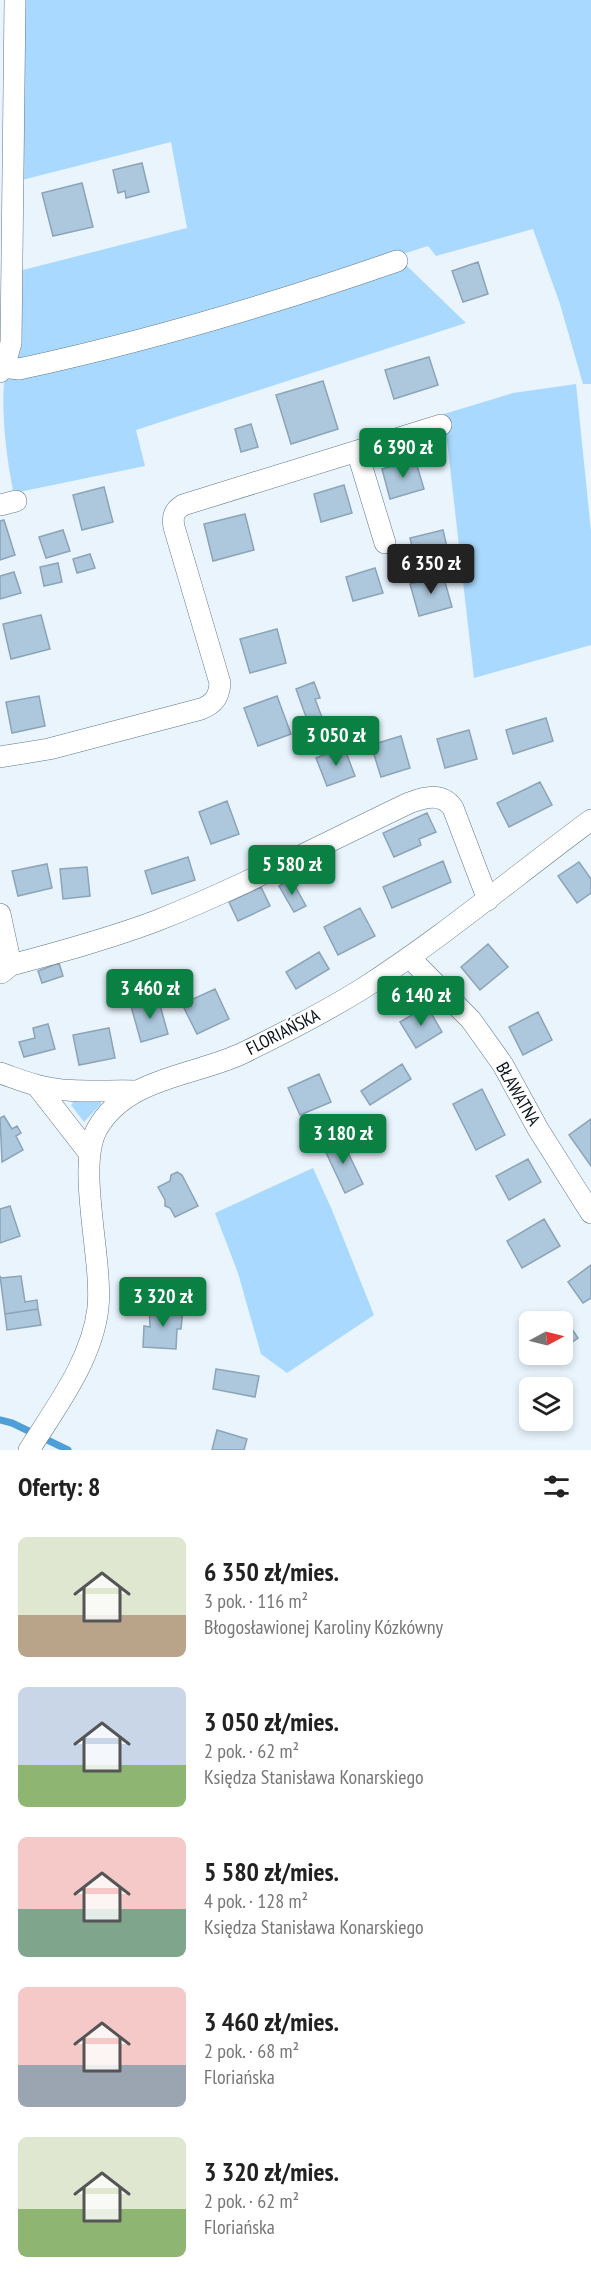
<!DOCTYPE html>
<html lang="pl">
<meta charset="utf-8">
<style>
body{margin:0;font-family:"PT Sans Narrow",sans-serif;background:#f2f2f2;color:#222;height:100vh;display:flex;flex-direction:column;font-size:22px;white-space:nowrap}
*{box-sizing:border-box;margin:0}
p{font-size:20px;color:#767676}
.icon{flex:none;width:33px;height:33px;fill:none;stroke:currentColor;stroke-width:2;stroke-linecap:round;stroke-linejoin:round}
.map{position:relative;height:1450px;overflow:hidden}
.sheet{display:flex;flex-direction:column;background:#fff;flex:1}
.sheet>*{flex:none}
.needle{width:39px;rotate:83deg}
.tools{position:absolute;left:519px;top:1311px;display:grid;gap:12px}
.tools a{display:grid;place-items:center;width:54px;height:54px;border-radius:9px;background:#fff;box-shadow:0 3px 9px #0003;font-size:30px}
.price{position:absolute;translate:-50% -51px;padding:0 14px;border-radius:6px;background:#0b8043;color:#fff;font-size:20px;line-height:39px;filter:drop-shadow(0 2px 3px #0008)}
.price::after{content:'';position:absolute;left:50%;top:36px;width:18px;height:14px;margin-left:-9px;background:inherit;clip-path:polygon(0 0,100% 0,50% 100%)}
.price.on{background:#222;color:#fff}
ul{padding:0;list-style:none}
li{display:flex;align-items:center;gap:18px;height:150px;padding:0 18px}
li span{display:grid;place-items:center;flex:none;width:168px;height:120px;border-radius:9px;color:#555}
li>.icon{margin-inline-start:auto}
span .icon{width:72px;height:72px;fill:#fffc;stroke-width:1}
li b{font-size:26px}
h2{display:flex;justify-content:space-between;align-items:center;height:72px;padding:0 18px;font-size:26px}
.map>svg:first-child{display:block}
</style>
<div class="map">
<svg width="591" height="1450" viewBox="0 0 591 1450">
<rect width="100%" height="100%" fill="#e9f4fd"/>
<path fill="#a9d9fe" d="M22,0H591V384H583L560,304L533,229L436,256L428,246L197,320L10,362L19,271L187,228L171,142L18,181Z
M406,265L466,323L136,430L145,466L14,493C7,466 0,402 5,378Z
M576,384L591,531V645L474,678L444,414L513,393Z
M100,1100L101,1104L84,1122L71,1105L74,1101Z
M313,1168L332,1210L374,1315L287,1373L261,1354L238,1273L215,1213Z"/>
<g fill="none" stroke-linecap="round" stroke-linejoin="round">
<path stroke="#4e9fd8" stroke-width="7" d="M0,1420L12,1423L68,1450"/>
</g>
<path fill="#adc7dc" stroke="#8ba4b8" stroke-width="1.5" d="M142,163L149,192L126,198L125,191L118,193L113,170Z
M82,183L93,227L53,236L42,193Z
M478,262L488,294L463,302L452,271Z
M429,357L438,385L394,399L385,370Z
M323,381L338,429L291,444L276,395Z
M251,424L258,447L241,452L235,429Z
M415,459L424,489L390,499L382,469Z
M344,485L352,513L321,522L314,494Z
M104,487L113,522L82,530L73,495Z
M245,514L254,550L213,561L204,524Z
M4,520L15,555L0,560V521Z
M63,530L70,551L46,558L39,537Z
M443,530L447,547L414,555L410,538Z
M90,554L95,568L77,573L73,559Z
M58,563L62,582L44,586L40,567Z
M375,568L383,593L353,601L346,577Z
M14,572L21,593L0,599V576Z
M443,575L452,607L419,616L410,584Z
M41,615L50,649L11,659L3,624Z
M277,629L286,663L250,673L240,639Z
M314,682L320,698L315,699L323,720L309,725L296,689Z
M39,696L45,726L12,733L6,702Z
M277,696L291,734L258,746L244,708Z
M546,718L553,741L513,754L506,730Z
M469,730L477,759L445,768L437,739Z
M401,736L410,768L381,777L371,745Z
M344,747L355,776L327,786L316,758Z
M540,782L552,805L509,827L497,803Z
M227,801L239,834L211,844L199,812Z
M427,813L436,832L419,839L421,845L394,857L383,833Z
M188,857L195,880L152,894L145,871Z
M443,861L451,882L392,908L383,887Z
M579,862L591,879V893L577,903L558,876Z
M47,864L52,888L18,896L12,871Z
M87,867L90,896L63,899L60,869Z
M291,879L306,906L294,912L279,886Z
M261,887L270,906L238,921L229,902Z
M360,908L375,936L338,955L324,927Z
M488,944L508,967L480,990L461,967Z
M319,952L329,969L296,989L286,972Z
M59,963L63,976L42,983L38,971Z
M215,989L229,1019L197,1034L182,1004Z
M158,998L168,1034L141,1042L131,1006Z
M427,1006L442,1032L416,1048L400,1022Z
M538,1012L552,1040L523,1055L509,1027Z
M48,1024L55,1049L24,1057L19,1042L35,1038L33,1028Z
M109,1028L115,1058L79,1065L73,1035Z
M402,1064L411,1079L370,1105L361,1091Z
M319,1074L331,1102L300,1115L288,1088Z
M482,1089L505,1135L476,1150L453,1104Z
M4,1116L12,1129L17,1126L21,1133L16,1136L23,1150L2,1162L0,1118Z
M591,1119V1166L569,1135Z
M341,1138L363,1184L345,1193L323,1146Z
M528,1159L541,1182L509,1200L496,1176Z
M177,1172L182,1175L198,1206L175,1217L170,1208L165,1206V1200L158,1187L170,1181L171,1175Z
M10,1206L20,1236L0,1243V1209Z
M544,1219L560,1246L522,1268L507,1241Z
M591,1265V1298L583,1303L568,1282Z
M0,1276L1,1278L21,1276L25,1302L37,1300L38,1309L5,1314Z
M149,1306L183,1308L181,1329H177L176,1349L143,1347L144,1326L150,1327Z
M38,1309L41,1325L7,1330L5,1314Z
M563,1316L578,1338L562,1349V1322H555Z
M216,1369L259,1376L255,1397L213,1389Z
M217,1430L247,1439L244,1450H212Z"/>
<g fill="none" stroke-linecap="round" stroke-linejoin="round">
<defs>
<path id="minor" d="M4,367L19,369C148,341 273,304 397,261
M0,372L4,367L11,343L15,0
M357,451L385,543
M0,505L16,501
M0,757L49,749L201,709C214,704 219,697 220,683L174,527C172,516 174,511 183,505L441,425
M0,914L11,965L1,973
M409,957L471,1020L503,1065L538,1129L591,1213
M11,965C60,952 108,939 156,921C242,887 325,843 409,803C425,797 442,792 453,808L488,900
M0,1073C12,1077 24,1082 36,1085C68,1094 103,1090 136,1091
M37,1086L90,1154
M29,1450C56,1407 92,1360 98,1308C103,1259 76,1167 97,1129C126,1077 195,1076 243,1053C284,1033 323,1013 362,989C442,938 515,876 591,820"/>
</defs>
<use href="#minor" stroke="#5f778a" stroke-width="22"/>
<use href="#minor" stroke="#fff" stroke-width="21"/>
</g>
<g text-anchor="middle" stroke-width="5" stroke-linejoin="round" paint-order="stroke">
<g font-size="18" fill="#071017" stroke="#fff">
<text transform="translate(283 1032) rotate(-27)" y="6">FLORIAŃSKA</text>
<text transform="translate(518 1094) rotate(60)" y="6">BŁAWATNA</text>
</g>
</g>
</svg>
<div class="tools">
<a><svg class="needle" viewBox="-14 -14 28 28"><path d="M0-13l5 13h-10z" fill="#e53935"/><path d="M0 13l5-13h-10z" fill="#767676"/></svg></a>
<a><svg class="icon" aria-label="layers" viewBox="0 0 24 24"><path d="M12 4l9 5-9 5-9-5zM3 14l9 5 9-5"/></svg></a>
</div>
<b class="price" style="left:403px;top:479px">6 390 zł</b>
<b class="price on" style="left:431px;top:595px">6 350 zł</b>
<b class="price" style="left:336px;top:767px">3 050 zł</b>
<b class="price" style="left:292px;top:896px">5 580 zł</b>
<b class="price" style="left:150px;top:1020px">3 460 zł</b>
<b class="price" style="left:421px;top:1027px">6 140 zł</b>
<b class="price" style="left:343px;top:1165px">3 180 zł</b>
<b class="price" style="left:163px;top:1328px">3 320 zł</b>
</div>
<section class="sheet">
<h2>Oferty: 8<svg class="icon" aria-label="filters" viewBox="0 0 24 24"><path d="M4 7h16M4 17h16"/><circle cx="9" cy="7" r="2"/><circle cx="15" cy="17" r="2"/></svg></h2>
<ul>
<li><span style="background:linear-gradient(#dfe7d0 65%,#b9a48a 0)"><svg class="icon" aria-label="home" viewBox="0 0 24 24"><path d="M3 11l9-7 9 7M6 9v11h12V9"/></svg></span><div><b>6 350 zł/mies.</b><p>3 pok. · 116 m²</p><p>Błogosławionej Karoliny Kózkówny</p></div></li>
<li><span style="background:linear-gradient(#c9d6e8 65%,#8fb573 0)"><svg class="icon" aria-label="home" viewBox="0 0 24 24"><path d="M3 11l9-7 9 7M6 9v11h12V9"/></svg></span><div><b>3 050 zł/mies.</b><p>2 pok. · 62 m²</p><p>Księdza Stanisława Konarskiego</p></div></li>
<li><span style="background:linear-gradient(#f6c9c9 60%,#7fa58c 0)"><svg class="icon" aria-label="home" viewBox="0 0 24 24"><path d="M3 11l9-7 9 7M6 9v11h12V9"/></svg></span><div><b>5 580 zł/mies.</b><p>4 pok. · 128 m²</p><p>Księdza Stanisława Konarskiego</p></div></li>
<li><span style="background:linear-gradient(#f6c9c9 65%,#9aa5b1 0)"><svg class="icon" aria-label="home" viewBox="0 0 24 24"><path d="M3 11l9-7 9 7M6 9v11h12V9"/></svg></span><div><b>3 460 zł/mies.</b><p>2 pok. · 68 m²</p><p>Floriańska</p></div></li>
<li><span style="background:linear-gradient(#dfe7d0 60%,#8fb573 0)"><svg class="icon" aria-label="home" viewBox="0 0 24 24"><path d="M3 11l9-7 9 7M6 9v11h12V9"/></svg></span><div><b>3 320 zł/mies.</b><p>2 pok. · 62 m²</p><p>Floriańska</p></div></li>
</ul>
</section>
